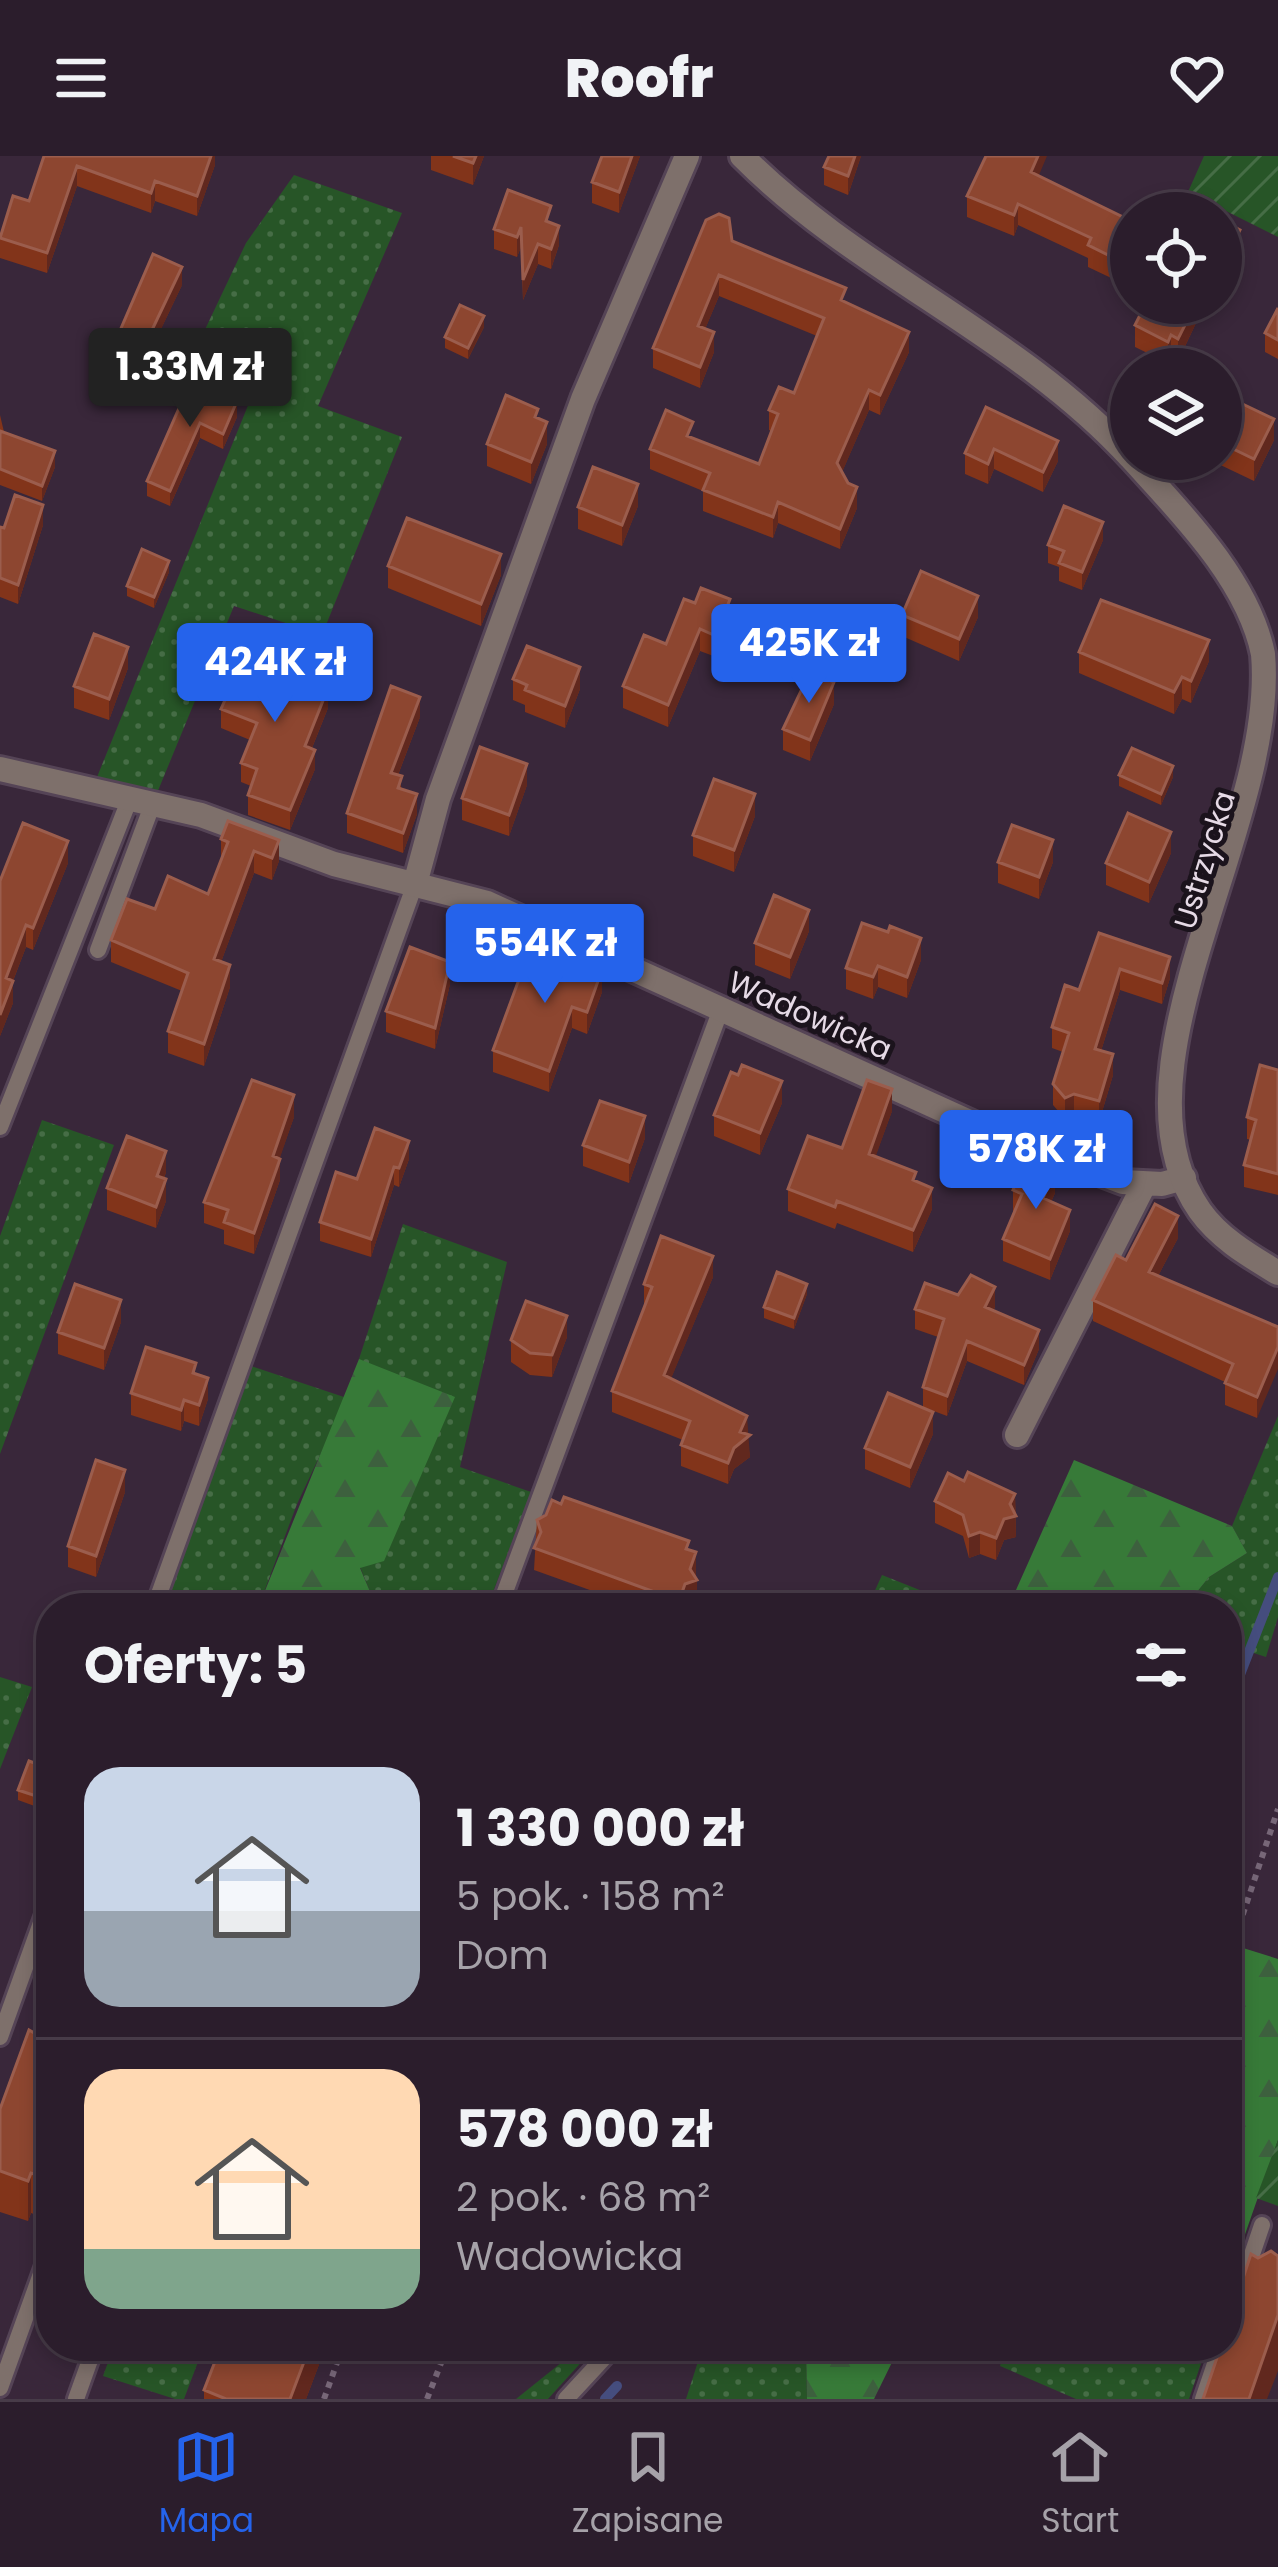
<!DOCTYPE html>
<html lang="pl">
<meta charset="utf-8">
<style>
body{margin:0;font-family:Poppins,sans-serif;background:#372a38;color:#f1f3f6;height:100vh;display:flex;flex-direction:column;font-size:45px;white-space:nowrap}
*{box-sizing:border-box;margin:0}
p{font-size:39px;color:#a6a2a9}
.icon{flex:none;width:66px;height:66px;fill:none;stroke:currentColor;stroke-width:2;stroke-linecap:round;stroke-linejoin:round}
.map{position:relative;flex:1;overflow:hidden}
.drawer{position:absolute;left:36px;top:1437px;width:1206px;height:768px;display:flex;flex-direction:column;background:#2b1d2c;border-radius:48px;box-shadow:0 6px 18px #0003,0 0 0 3px #473b48}
.drawer>*{flex:none}
.controls{position:absolute;left:1110px;top:36px;display:grid;gap:24px}
.controls a{display:grid;place-items:center;width:132px;height:132px;border-radius:50%;background:#2b1d2c;box-shadow:0 6px 18px #0003,0 0 0 3px #473b48;font-size:60px}
.price{position:absolute;translate:-50% -102px;padding:0 27px;border-radius:12px;background:#2563eb;color:#fff;font-size:39px;line-height:78px;filter:drop-shadow(0 3px 6px #0008)}
.price::after{content:'';position:absolute;left:50%;top:72px;width:36px;height:27px;margin-left:-18px;background:inherit;clip-path:polygon(0 0,100% 0,50% 100%)}
.price.active{background:#222;color:#fff}
ul{padding:0;list-style:none}
li{display:flex;align-items:center;gap:36px;height:300px;padding:0 48px}
li+li{border-top:3px solid #473b48}
li span{display:grid;place-items:center;flex:none;width:336px;height:240px;border-radius:36px;color:#555}
li>.icon{margin-inline-start:auto}
span .icon{width:144px;height:144px;fill:#fffc;stroke-width:1}
li b{font-size:51px}
h2{display:flex;justify-content:space-between;align-items:center;height:144px;padding:0 48px;font-size:51px}
header{display:flex;justify-content:space-between;align-items:center;height:156px;padding:0 48px;background:#2b1d2c;font-size:54px;font-weight:800}
.tabs{display:flex;justify-content:space-around;align-items:center;height:168px;border-top:3px solid #473b48;background:#2b1d2c;font-size:33px;color:#a6a2a9}
.tabs a{display:grid;justify-items:center;gap:6px}
.tabs .active{color:#2563eb}
.map>svg:first-child{display:block}
</style>
<header><svg class="icon" aria-label="menu" viewBox="0 0 24 24"><path d="M4 6h16M4 12h16M4 18h16"/></svg>Roofr<svg class="icon" aria-label="heart" viewBox="0 0 24 24"><path d="M12 20l-8-8c-3-5 5-10 8-4 3-6 11-1 8 4z"/></svg></header>
<div class="map">
<svg width="1278" height="2243" viewBox="0 0 1278 2243">
<defs>
<pattern id="grass-dots" width="8" height="8" patternUnits="userSpaceOnUse" patternTransform="scale(3)"><rect width="8" height="8" fill="#275527"/><path d="M2 2h.1M6 6h.1" fill="none" stroke="#466d46" stroke-width="1.8" stroke-linecap="round"/></pattern>
<pattern id="forest-firs" width="22" height="20" patternUnits="userSpaceOnUse" patternTransform="scale(3)"><rect width="22" height="20" fill="#377a38"/><path d="M5 1l3.5 6h-7zM16 11l3.5 6h-7z" fill="#3d603e"/></pattern>
<pattern id="garden-furrows" width="10" height="10" patternUnits="userSpaceOnUse" patternTransform="scale(3)"><rect width="10" height="10" fill="#275527"/><path d="M-1 1l2-2M0 10L10 0M9 11l2-2" fill="none" stroke="#466d46"/></pattern>
</defs>
<rect width="100%" height="100%" fill="#39273a"/>
<path fill="url(#grass-dots)" d="M294,19L402,57L318,250L402,281L322,479L234,450L155,642L95,626L249,247L184,218L246,87Z
M42,964L114,989L0,1298V1080Z
M403,1068L507,1106L460,1311L531,1336L487,1452H377L360,1411L359,1203Z
M251,1210L347,1242L297,1348L258,1452H161Z
M1278,1260V1461L1266,1501L1235,1491L1227,1510V1452H1184L1209,1421L1247,1397L1232,1370Z
M882,1419L965,1452H867Z
M0,1521L32,1531L0,1613Z
M114,2190H204L184,2243H175L103,2220Z
M582,2190H596L548,2243H516Z
M703,2190H806L807,2243H686Z
M1006,2190H1207L1189,2243H1076L1000,2210Z"/>
<path fill="url(#forest-firs)" d="M359,1203L455,1241L384,1405L360,1412L377,1452H258Z
M1074,1304L1232,1370L1247,1397L1209,1421L1184,1452H1008Z
M1227,1787L1278,1803V1984L1236,2104L1227,2098Z
M806,2190H900L874,2243H807Z"/>
<path fill="url(#garden-furrows)" d="M1204,0H1278V81L1188,36Z
M1278,1984V2050L1256,2042Z"/>
<g fill="none" stroke-linecap="round" stroke-linejoin="round">
<path stroke="#454d7e" stroke-width="10" d="M1227,1552L1278,1421
M605,2243L617,2230"/>
<defs>
<path id="service" d="M98,794L153,647
M0,971L130,642
M154,1452L415,728
M499,1452L721,853
M0,1881L51,1739
M1245,2119L1262,2069
M0,2232L51,2090
M76,2243L95,2190
M566,2243L615,2190
M1203,2243L1221,2190"/>
<path id="minor" d="M0,613L201,659L334,708L487,747L998,979L1123,1026L1162,1028L1184,1022
M415,728L438,643L583,243L687,0
M1017,1279L1144,1029"/>
<path id="tertiary" d="M742,0C859,118 1019,179 1131,302
M1132,303C1181,357 1248,424 1263,498C1278,670 1101,913 1200,1055C1220,1083 1250,1100 1278,1117"/>
</defs>
<use href="#service" stroke="#554456" stroke-width="22"/>
<use href="#minor" stroke="#554456" stroke-width="30"/>
<use href="#tertiary" stroke="#554456" stroke-width="30"/>
<path stroke="#776778" stroke-width="6" stroke-dasharray="6 6" stroke-linecap="butt" d="M1239,1770L1278,1653
M38,1852L51,1862
M410,2190L443,2202L447,2190
M324,2243L343,2190
M427,2243L443,2202"/>
<use href="#service" stroke="#7e706b" stroke-width="16"/>
<use href="#minor" stroke="#7e706b" stroke-width="24"/>
<use href="#tertiary" stroke="#7e706b" stroke-width="24"/>
</g>
<path fill="#82341a" d="M44,0H215V9L197,60L155,45L151,57L77,30L47,117L0,102V82L29,45Z
M431,0H484L473,29L431,14Z
M602,0H640L619,57L592,47V26Z
M861,0L848,39L824,29V11Z
M1039,20L1131,65V120L1126,129L1088,111V102L1018,69L1014,80L967,61V40Z
M551,66L559,89L551,113L538,108L523,144L521,91L517,101L494,93V73Z
M732,85L846,146L909,196L880,259L869,254L842,316L857,352L840,393L778,367L773,382L703,355V335L650,313V293L693,282L759,308L771,275L769,274V254L794,237L817,180L719,140L705,173L714,196L700,232L653,212V192Z
M182,129L159,177L170,199L154,241L107,223V205Z
M1197,147V165L1178,205L1171,201L1168,207L1135,191V169Z
M1278,152V203L1265,196V177Z
M484,171L468,203L445,192V181Z
M191,225L237,261L223,293L200,282L170,350L147,340V325Z
M986,251L1058,305L1043,336L994,313L988,328L965,318V297Z
M0,259L4,276L55,311L42,345L0,329Z
M1221,260L1274,284L1254,325L1210,304L1221,303Z
M538,263L547,288L531,328L487,310V288Z
M638,350L622,390L578,373V351Z
M43,369L18,448L0,441V371Z
M1103,384L1082,434L1059,425V411L1048,407V389Z
M388,410L501,419L481,470L388,432Z
M169,416L154,452L127,440V430Z
M684,443L730,465L716,501L700,495L668,571L623,552V530L666,488Z
M902,459L978,461L959,505L902,480Z
M1079,496L1209,505L1191,547L1182,543L1174,558L1079,517Z
M128,512L109,564L74,552V530Z
M279,513L328,552L312,592L315,613L290,674L248,659V639L251,630L241,626V607L250,584L221,572V553Z
M513,523L580,533L565,572L525,556V549L513,544Z
M834,548L810,605L783,594V573Z
M420,561L398,619L402,634L417,658L403,697L347,677V657Z
M1119,619L1173,621L1161,649L1119,630Z
M527,629L509,680L462,664V642Z
M755,660L734,716L693,700V679Z
M221,683L279,705L272,724L254,717L221,806L230,831L204,910L168,897V875L182,835L111,806V784L155,753L208,738L221,704Z
M1171,697L1149,747L1106,729V707Z
M998,706H1053L1039,743L998,727Z
M68,707L33,794L26,791L13,825V847L0,880V725Z
M809,775L790,823L755,809V787Z
M1099,777L1170,822L1162,848L1120,834L1101,895L1113,919L1099,966L1074,959L1065,963L1053,949V928L1063,896L1052,892V871L1079,834Z
M921,804L907,842L878,831L873,843L846,833V812Z
M450,828L435,893L386,876V855Z
M602,836L587,878L572,872L549,936L493,916V894Z
M1278,914V1039L1244,1031V1009L1251,984L1247,983V961Z
M738,919L782,947L760,999L714,980V959Z
M892,955L875,1001L916,1025L932,1053L913,1096L837,1067L835,1073L788,1055V1033Z
M294,961L279,1003L280,1024L254,1098L224,1088V1074L204,1067V1046Z
M645,982L629,1027L583,1010V989Z
M409,1003L399,1031L394,1029L371,1101L320,1085V1066L357,1023Z
M166,1016L164,1023L166,1045L156,1072L107,1054V1032Z
M1013,1034L1055,1037L1051,1046L1070,1075L1050,1124L1003,1105V1083L1014,1056L1013,1055Z
M1178,1082L1158,1120L1278,1171L1257,1262L1225,1249V1226L1093,1165V1144L1126,1104Z
M713,1121L671,1222L747,1279L750,1301L734,1313L728,1328L681,1310V1289L683,1284L612,1256V1235L644,1150V1128Z
M807,1138L794,1173L764,1162V1151Z
M958,1139L995,1151L993,1155L1039,1193L1024,1229L967,1205L947,1260L923,1251V1231L938,1181L915,1173V1153Z
M121,1166L104,1214L58,1198V1176Z
M567,1181L552,1221L530,1219L511,1206V1184Z
M196,1217L208,1243L199,1270L184,1265L181,1275L131,1259V1237Z
M933,1278L910,1332L865,1313V1292Z
M964,1325L1015,1338L1016,1381L1004,1384L996,1404L980,1398L969,1402L963,1380L935,1367V1345Z
M125,1336L96,1421L68,1411V1390Z
M537,1364L689,1394L696,1418L697,1445L685,1449L684,1452H640L534,1414Z
M51,1613V1656L18,1644V1634Z
M51,1868L50,2064L31,2057L28,2065L0,2056V1953L36,1878Z
M326,2190L306,2243H204V2234Z"/>
<path fill="#61281e" d="M211,0H215V9L197,60V40Z
M476,0H484L473,29V7Z
M632,0H640L619,57V36Z
M855,0H861L848,39V20Z
M1038,0H1047L1031,38V16Z
M77,10V30L47,117V97Z
M155,25V45L151,57V37Z
M1018,48V69L1014,80V59Z
M559,70V89L551,113V93Z
M521,71V91L517,101V81Z
M1240,74V85L1225,116V105Z
M538,88V108L523,144V124Z
M1131,98V120L1126,129V108Z
M182,111V129L152,192V174Z
M719,119V140L698,190V170Z
M1196,147H1197V165L1178,205V183Z
M484,160V171L468,203V192Z
M714,176V196L700,232V211Z
M909,176V196L880,259V239Z
M1171,179V201L1168,207V186Z
M170,181V199L154,241V223Z
M869,234V254L837,328V307Z
M237,245V261L223,293V278Z
M1274,263V284L1254,325V303Z
M547,266V288L531,328V306Z
M200,267V282L170,350V335Z
M1058,285V305L1043,336V316Z
M994,293V313L988,328V308Z
M55,295V311L42,345V330Z
M638,328V350L622,390V369Z
M857,331V352L840,393V373Z
M778,346V367L773,382V361Z
M43,349V369L18,448V429Z
M1103,366V384L1082,434V416Z
M501,398V419L481,470V448Z
M169,405V416L154,452V441Z
M978,440V461L959,505V483Z
M730,443V465L716,501V480Z
M700,473V495L668,571V549Z
M1209,484V505L1191,547V525Z
M128,491V512L109,564V543Z
M580,511V533L565,572V550Z
M1182,521V543L1174,558V536Z
M834,526V548L810,605V584Z
M328,532V552L305,609V590Z
M420,541V561L391,637V617Z
M315,594V613L290,674V654Z
M527,608V629L509,680V659Z
M1173,610V621L1161,649V638Z
M417,638V658L403,697V677Z
M755,638V660L734,716V694Z
M1171,676V697L1149,747V726Z
M279,684V705L272,724V702Z
M1053,684V706L1039,743V721Z
M68,685V707L33,794V772Z
M254,695V717L214,825V803Z
M809,754V775L790,823V801Z
M26,769V791L9,835L13,825V847L0,880V859L6,822Z
M921,782V804L907,842V821Z
M1170,801V822L1162,848V827Z
M450,806V828L435,893V872Z
M230,809V831L204,910V888Z
M878,810V831L873,843V821Z
M1120,813V834L1095,914V893Z
M602,814V836L587,878V856Z
M572,851V872L549,936V915Z
M1113,898V919L1099,966V945Z
M782,925V947L760,999V977Z
M892,933V955L869,1019V998Z
M1074,938V959L1065,963V942Z
M294,939V961L273,1022V1000Z
M645,960V982L629,1027V1006Z
M409,985V1003L399,1031V1012Z
M166,995V1016L157,1042V1020Z
M280,1003V1024L254,1098V1077Z
M394,1011V1029L371,1101V1083Z
M1055,1015V1037L1043,1064V1042Z
M166,1023V1045L156,1072V1051Z
M932,1032V1053L913,1096V1074Z
M1070,1054V1075L1050,1124V1103Z
M1178,1060V1082L1149,1137V1116Z
M713,1100V1121L664,1240V1219Z
M807,1128V1138L794,1173V1162Z
M995,1131V1151L985,1171V1151Z
M121,1144V1166L104,1214V1192Z
M567,1160V1181L552,1221V1199Z
M1039,1174V1193L1024,1229V1209Z
M967,1185V1205L947,1260V1240Z
M1278,1191V1213L1257,1262V1241Z
M208,1222V1243L199,1270V1249Z
M184,1244V1265L181,1275V1254Z
M933,1256V1278L910,1332V1311Z
M747,1260L750,1301L734,1313L728,1328V1307Z
M125,1314V1336L96,1421V1400Z
M1015,1338L1016,1381L1004,1384L996,1404V1382Z
M980,1376V1398L969,1402V1380Z
M696,1396V1418L694,1425L697,1424V1445L685,1449L684,1452H679V1445Z
M31,2017V2057L28,2065V2025Z
M1278,2159V2215L1267,2243H1249Z
M310,2190H326L306,2243H290Z"/>
<path fill="#8d4630" stroke="#9b5d4d" stroke-width="3" d="M44,0H211L197,40L155,25L151,37L77,10L47,97L0,82L13,40L29,45Z
M453,0H476L473,7Z
M602,0H632L619,36L592,26Z
M829,0H855L848,20L824,11Z
M986,0H1038L1031,16L1131,65V98L1126,108L1088,89L1091,82L1018,48L1014,59L967,40Z
M508,34L551,50L546,65L559,70L551,93L538,88L523,124L521,71L517,81L494,73Z
M719,58L729,62L732,85L846,132L841,144L909,176L880,239L869,234L837,307L848,327L857,331L840,373L778,346L773,361L703,334L710,317L650,293L666,254L693,266L687,280L759,308L778,258L769,254L779,231L794,237L824,162L719,119L698,170L714,176L700,211L653,192L706,64Z
M1221,64L1240,74L1225,105L1221,103Z
M153,98L182,111L152,174L170,181L154,223L107,205Z
M1146,147H1196L1178,183L1171,179L1168,186L1135,169Z
M460,149L484,160L468,192L445,181Z
M1278,152V184L1265,177Z
M191,225L237,245L223,278L200,267L170,335L147,325Z
M506,239L538,253L535,261L547,266L531,306L487,288Z
M1230,242L1274,263L1254,303L1221,287V260Z
M986,251L1058,285L1043,316L994,293L988,308L965,297Z
M0,275L55,295L42,330L0,313Z
M593,311L638,328L622,369L578,351Z
M15,339L43,349L18,429L0,422V371L4,372Z
M1064,350L1103,366L1082,416L1059,407L1064,395L1048,389Z
M407,362L501,398L481,448L388,410Z
M142,393L169,405L154,441L127,430Z
M921,415L978,440L959,483L902,459Z
M701,432L730,443L716,480L700,473L668,549L623,530L644,479L666,488L684,443L695,447Z
M1101,444L1209,484L1191,525L1182,521L1174,536L1079,496Z
M94,478L128,491L109,543L74,530Z
M250,489L279,500L275,512L328,532L305,590L315,594L290,654L248,639L257,613L241,607L257,567L221,553Z
M527,490L580,511L565,550L525,534L527,529L513,523Z
M810,516L834,526L810,584L783,573Z
M391,530L420,541L391,617L402,620L398,632L417,638L403,677L347,657Z
M480,591L527,608L509,659L462,642Z
M1132,592L1173,610L1161,638L1119,619Z
M714,623L755,638L734,694L693,679Z
M1128,657L1171,676L1149,726L1106,707Z
M228,665L279,684L272,702L254,695L214,803L230,809L204,888L168,875L188,817L111,784L127,743L155,753L168,720L208,738L228,686L221,683Z
M23,667L68,685L33,772L26,769L6,822L13,825L0,859V725Z
M1012,669L1053,684L1039,721L998,706Z
M774,739L809,754L790,801L755,787Z
M862,767L888,776L890,770L921,782L907,821L878,810L873,821L846,812Z
M1099,777L1170,801L1162,827L1120,813L1095,893L1113,898L1099,945L1074,938L1065,942L1053,928L1069,877L1052,871L1065,829L1079,834Z
M532,788L602,814L587,856L572,851L549,915L493,894Z
M410,791L450,806L435,872L386,855Z
M742,909L782,925L760,977L714,959L731,916L738,919Z
M1260,909L1278,914V1018L1244,1009L1256,964L1247,961Z
M252,924L294,939L273,1000L280,1003L254,1077L224,1066L228,1054L204,1046Z
M867,924L892,933L869,998L916,1016L913,1024L932,1032L913,1074L837,1045L835,1051L788,1033L808,980L842,992Z
M600,945L645,960L629,1006L583,989Z
M375,972L409,985L399,1012L394,1011L371,1083L320,1066L336,1016L357,1023Z
M127,980L166,995L157,1020L166,1023L156,1051L107,1032Z
M1026,1002L1055,1015L1043,1042L1070,1054L1050,1103L1003,1083L1022,1038L1013,1034Z
M1155,1048L1178,1060L1149,1116L1278,1171V1191L1257,1241L1225,1227L1233,1208L1093,1144L1116,1099L1126,1104Z
M661,1080L713,1100L664,1219L747,1260L740,1276L750,1279L734,1292L728,1307L681,1289L690,1265L612,1235L652,1131L644,1128Z
M777,1116L807,1128L794,1162L764,1151Z
M971,1119L995,1131L985,1151L1039,1174L1024,1209L967,1185L947,1240L923,1231L944,1163L915,1153L925,1127L958,1139Z
M75,1128L121,1144L104,1192L58,1176Z
M526,1145L567,1160L552,1199L530,1197L511,1184Z
M146,1191L196,1207L193,1217L208,1222L199,1249L184,1244L181,1254L131,1237Z
M888,1237L933,1256L910,1311L865,1292Z
M96,1304L125,1314L96,1400L68,1390Z
M968,1316L1015,1338L1010,1348L1016,1360L1004,1363L996,1382L980,1376L969,1380L963,1359L935,1345L948,1317L964,1325Z
M564,1341L689,1385L686,1393L696,1396L690,1413L697,1424L685,1428L679,1445L534,1392L541,1376L537,1364L546,1359L552,1344L561,1348Z
M29,1605L51,1613V1645L18,1634Z
M40,1865L51,1868V2022L50,2023L31,2017L28,2025L0,2015V1953L29,1874L36,1878Z
M1271,2095L1278,2100V2159L1249,2243H1203L1221,2190H1227V2171L1251,2098L1258,2102Z
M221,2190H310L290,2243H226L204,2234Z"/>
<g text-anchor="middle" stroke-width="10" stroke-linejoin="round" paint-order="stroke">
<g font-size="30" fill="#e6dae6" stroke="#1b131c">
<text transform="translate(1205 704) rotate(-73)" y="10">Ustrzycka</text>
<text transform="translate(810 860) rotate(24)" y="10">Wadowicka</text>
</g>
</g>
</svg>
<div class="controls">
<a><svg class="icon" aria-label="locate" viewBox="0 0 24 24"><circle cx="12" cy="12" r="6"/><path d="M12 2v4M12 18v4M2 12h4M18 12h4"/></svg></a>
<a><svg class="icon" aria-label="layers" viewBox="0 0 24 24"><path d="M12 4l9 5-9 5-9-5zM3 14l9 5 9-5"/></svg></a>
</div>
<b class="price active" style="left:190px;top:274px">1.33M zł</b>
<b class="price" style="left:809px;top:550px">425K zł</b>
<b class="price" style="left:275px;top:569px">424K zł</b>
<b class="price" style="left:545px;top:850px">554K zł</b>
<b class="price" style="left:1036px;top:1056px">578K zł</b>
<section class="drawer">
<h2>Oferty: 5<svg class="icon" aria-label="filters" viewBox="0 0 24 24"><path d="M4 7h16M4 17h16"/><circle cx="9" cy="7" r="2"/><circle cx="15" cy="17" r="2"/></svg></h2>
<ul>
<li><span style="background:linear-gradient(#c9d6e8 60%,#9aa5b1 0)"><svg class="icon" aria-label="home" viewBox="0 0 24 24"><path d="M3 11l9-7 9 7M6 9v11h12V9"/></svg></span><div><b>1 330 000 zł</b><p>5 pok. · 158 m²</p><p>Dom</p></div></li>
<li><span style="background:linear-gradient(#ffd9b3 75%,#7fa58c 0)"><svg class="icon" aria-label="home" viewBox="0 0 24 24"><path d="M3 11l9-7 9 7M6 9v11h12V9"/></svg></span><div><b>578 000 zł</b><p>2 pok. · 68 m²</p><p>Wadowicka</p></div></li>
</ul>
</section>
</div>
<nav class="tabs">
<a class="active"><svg class="icon" aria-label="map" viewBox="0 0 24 24"><path d="M3 6l6-2 6 2 6-2v14l-6 2-6-2-6 2zM9 4v14M15 6v14"/></svg>Mapa</a>
<a><svg class="icon" aria-label="saved" viewBox="0 0 24 24"><path d="M7 4h10v16l-5-4-5 4z"/></svg>Zapisane</a>
<a><svg class="icon" aria-label="home" viewBox="0 0 24 24"><path d="M3 11l9-7 9 7M6 9v11h12V9"/></svg>Start</a>
</nav>
